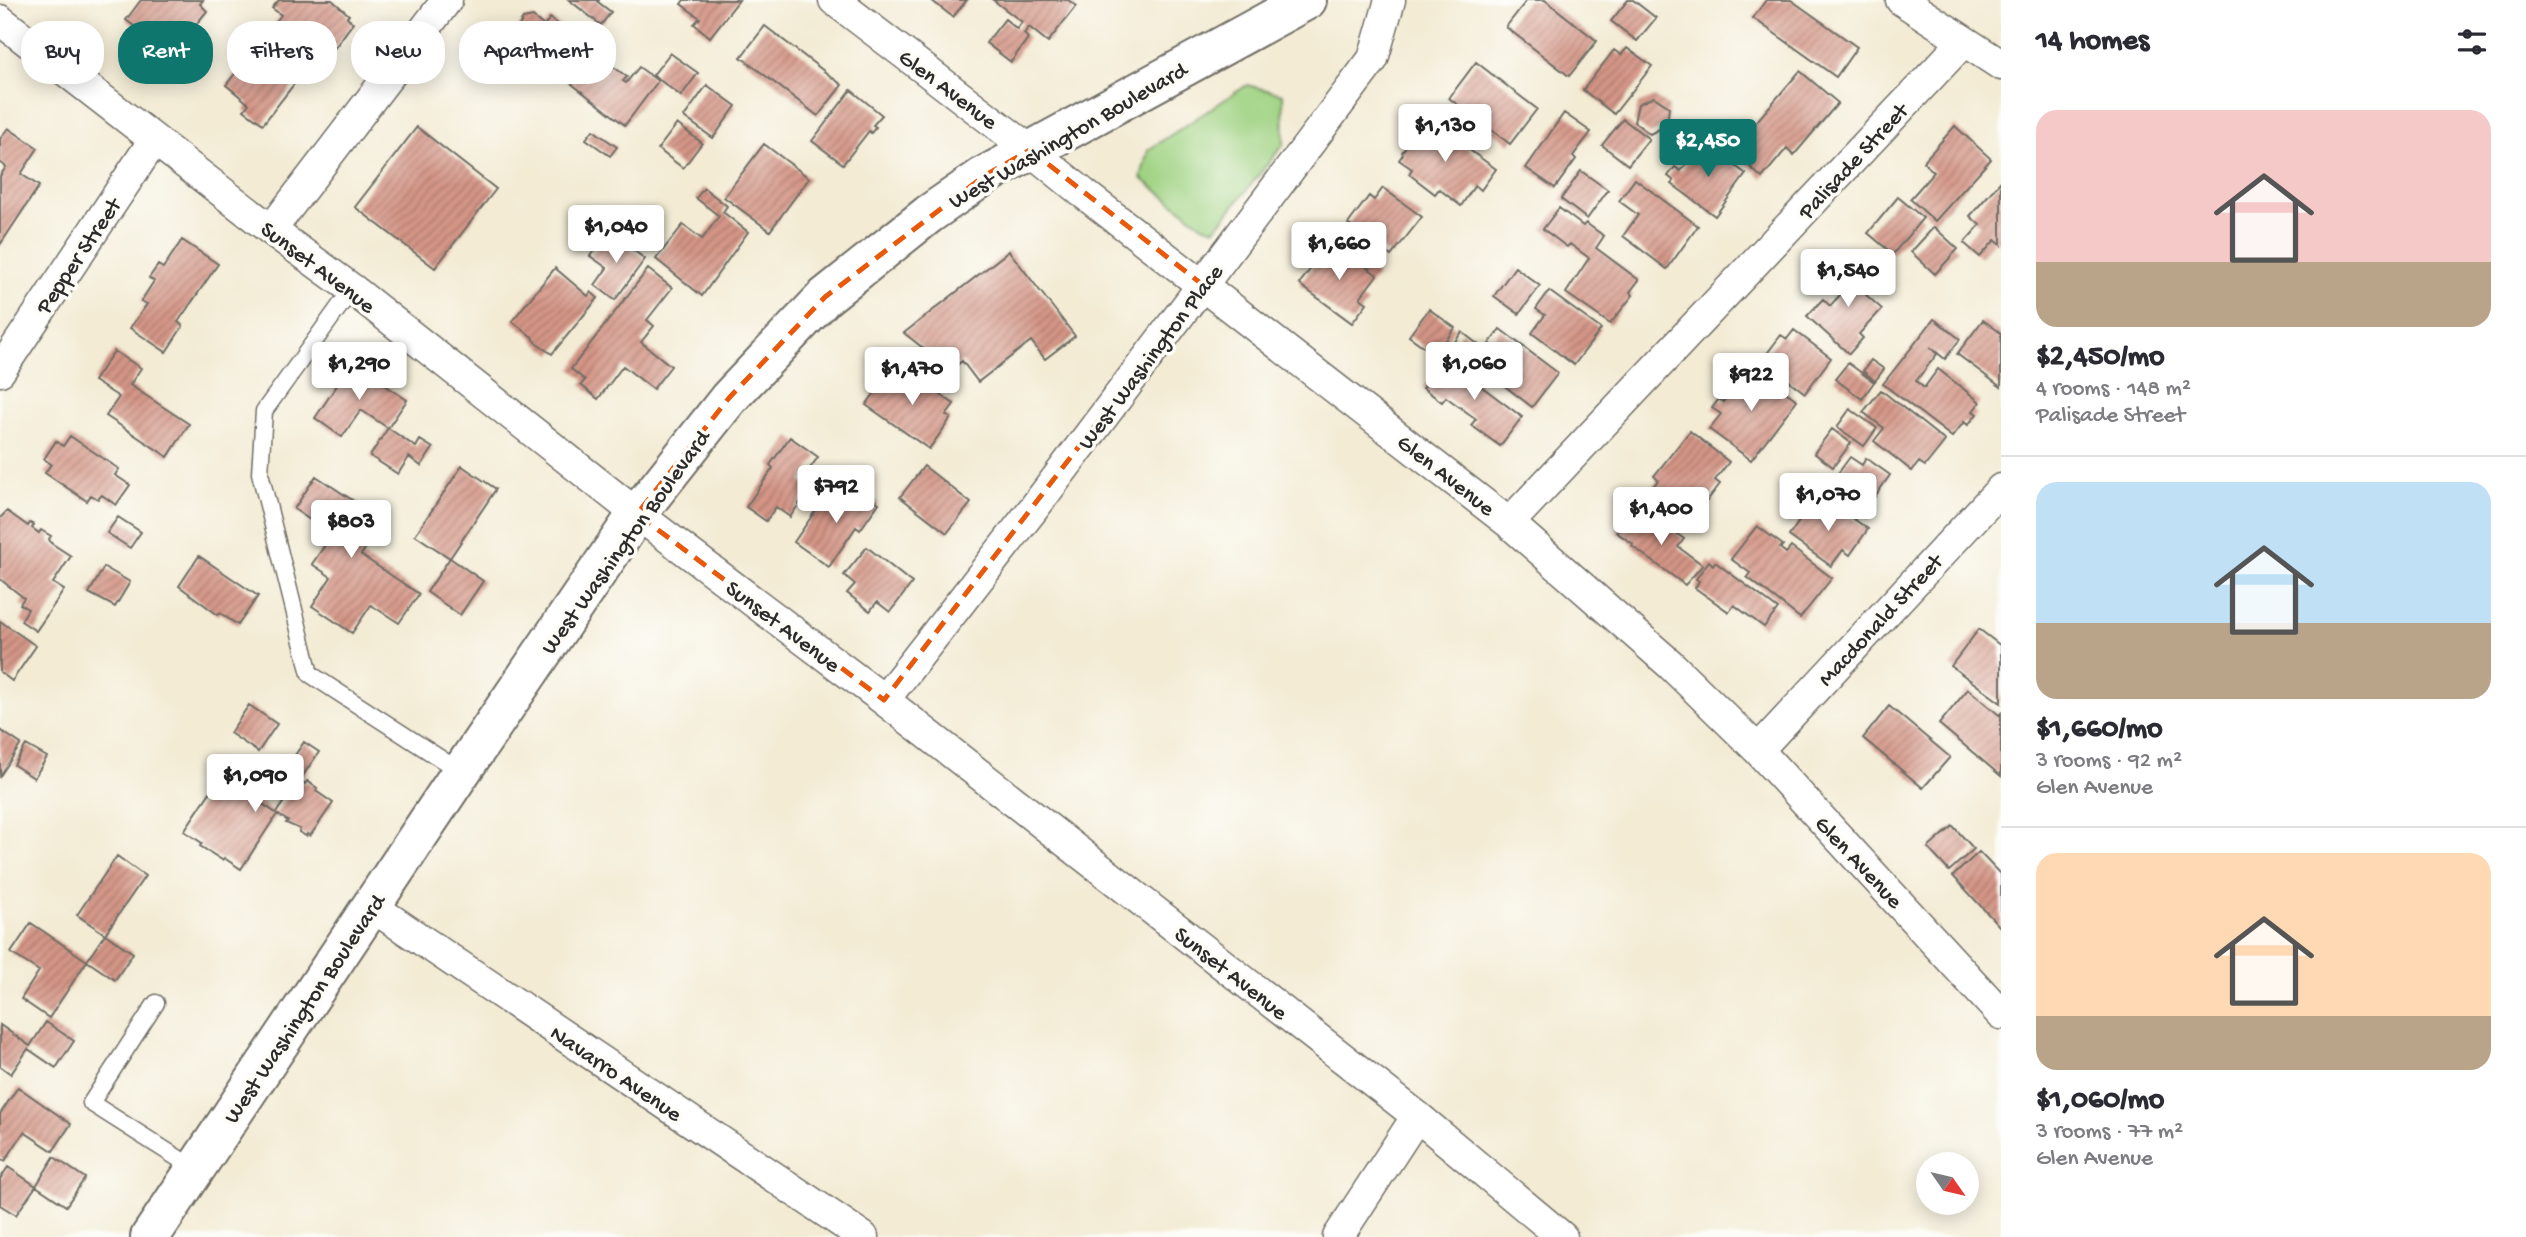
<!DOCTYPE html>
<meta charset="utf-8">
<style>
body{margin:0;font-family:"Gochi Hand",sans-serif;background:#f2f2f3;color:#2b2b33;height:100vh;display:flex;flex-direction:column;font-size:26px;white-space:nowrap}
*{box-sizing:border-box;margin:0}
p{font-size:23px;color:#7c7c81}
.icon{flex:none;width:38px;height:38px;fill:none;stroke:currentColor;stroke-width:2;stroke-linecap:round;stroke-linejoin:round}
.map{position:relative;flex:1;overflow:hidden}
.panel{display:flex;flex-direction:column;background:#fff;width:525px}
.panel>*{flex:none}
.top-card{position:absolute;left:21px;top:21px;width:665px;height:63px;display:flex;gap:14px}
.needle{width:46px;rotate:124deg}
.tools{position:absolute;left:1916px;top:1152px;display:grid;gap:14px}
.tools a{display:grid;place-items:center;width:63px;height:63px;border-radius:50%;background:#fff;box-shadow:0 4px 18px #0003;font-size:35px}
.price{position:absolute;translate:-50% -60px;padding:0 16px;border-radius:7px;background:#fff;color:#222;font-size:23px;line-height:46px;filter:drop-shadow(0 2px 4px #0008)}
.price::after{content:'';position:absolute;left:50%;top:42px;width:21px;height:16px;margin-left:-10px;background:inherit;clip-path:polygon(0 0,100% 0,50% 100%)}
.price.selected{background:#0f766e;color:#fff}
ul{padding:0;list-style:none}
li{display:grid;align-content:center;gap:14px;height:371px;padding:0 35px}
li+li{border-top:2px solid #e1e1e2}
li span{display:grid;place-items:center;height:217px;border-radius:21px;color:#555}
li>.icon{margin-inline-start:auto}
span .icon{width:126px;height:126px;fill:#fffc;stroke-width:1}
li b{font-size:30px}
h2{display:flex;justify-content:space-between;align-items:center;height:84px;padding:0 35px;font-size:30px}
.pill{padding:0 24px;border-radius:28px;background:#fff;box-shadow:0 4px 18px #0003;font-size:24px;line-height:63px}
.pill.selected{background:#0f766e;color:#fff}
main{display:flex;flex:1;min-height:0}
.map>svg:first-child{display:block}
</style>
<main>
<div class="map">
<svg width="2001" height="1237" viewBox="0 0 2001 1237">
<defs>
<pattern id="building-hatch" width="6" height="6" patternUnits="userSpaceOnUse" patternTransform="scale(1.75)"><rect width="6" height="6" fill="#d49586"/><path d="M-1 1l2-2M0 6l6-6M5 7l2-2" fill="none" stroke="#ac7a6e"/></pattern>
</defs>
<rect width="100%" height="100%" fill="#fdfcf7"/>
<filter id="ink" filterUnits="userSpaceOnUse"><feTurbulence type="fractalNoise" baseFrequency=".0143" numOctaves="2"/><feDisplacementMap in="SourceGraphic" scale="14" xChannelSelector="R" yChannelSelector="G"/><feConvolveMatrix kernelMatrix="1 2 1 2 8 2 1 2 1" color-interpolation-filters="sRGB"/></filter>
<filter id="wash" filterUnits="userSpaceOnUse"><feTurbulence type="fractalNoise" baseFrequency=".00686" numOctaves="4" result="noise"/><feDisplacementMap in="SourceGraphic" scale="28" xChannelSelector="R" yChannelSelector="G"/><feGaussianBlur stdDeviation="1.57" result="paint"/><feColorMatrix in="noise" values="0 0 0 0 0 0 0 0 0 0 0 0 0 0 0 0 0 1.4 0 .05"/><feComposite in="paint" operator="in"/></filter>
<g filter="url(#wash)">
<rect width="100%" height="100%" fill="#f3ebd4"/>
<path fill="#a0d384" stroke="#667f58" stroke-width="2" d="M1247,85L1283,94L1284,144L1215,229L1202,225L1141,178L1148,150Z"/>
<g id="blocks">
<path fill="url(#building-hatch)" d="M141,0H203L200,4L207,11L174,52L160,41L158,44L126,20Z
M279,0H332L349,15L347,17L353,23L324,62L316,56L263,124L244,110L249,104L226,85L281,15L272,8Z
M569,0H599L598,2L611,12L601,25Z
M684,0H739L710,37L694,24L700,18L681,4Z
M931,0H967L953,17Z
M993,0H1068L1076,6L1048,42L1029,27L1024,34L1028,38L1011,62L986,43L1005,19L1017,29L1022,22Z
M1527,0H1545L1597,41L1569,76L1506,27Z
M1628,0H1633L1656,18L1637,41L1611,21Z
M1766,0H1791L1857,47L1836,77L1753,18Z
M533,17L544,26L550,18L627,77L623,81L626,83L639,67L658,81L625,125L555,71L557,69L517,38V29L523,19Z
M765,26L842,85L818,116L741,57Z
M473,37L496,55L488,64L466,46Z
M1627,48L1652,66L1614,114L1583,90L1614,50L1621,55Z
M670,53L698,73L681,96L653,75Z
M1476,62L1537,109L1510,144L1449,98Z
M1800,71L1838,103L1794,155L1787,148L1762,178L1732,150Z
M707,85L736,106L713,138L684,117Z
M851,90L882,115L873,125L876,127L871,133L869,131L843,164L812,141Z
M1654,97L1669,107L1667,125L1650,134L1634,122L1638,104Z
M1564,113L1591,132L1573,156L1576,159L1555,188L1526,168Z
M1426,119L1496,169L1481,190L1475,185L1461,206L1439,189L1435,194L1409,174L1412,169L1399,160L1403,154L1402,152Z
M1623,119L1649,139L1628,165L1602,145Z
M677,124L702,143L683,168L658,149Z
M1955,126L1991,159L1935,221L1910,199L1934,172L1923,162Z
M417,127L496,189L435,268L355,207Z
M8,128L38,148L21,174L39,186L0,245V176L6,167L0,162V139Z
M593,130L617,147L610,156L586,139Z
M1703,142L1746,174L1715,216L1672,184L1674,181L1668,176L1675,167L1681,171Z
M764,144L809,178L770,231L724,197Z
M1581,171L1608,190L1587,219L1561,199Z
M1635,179L1698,226L1667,269L1623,236L1638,215L1619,201Z
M2001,181V245L1995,240L1980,257L1964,243L1980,225L1970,216Z
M704,188L727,206L723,212L748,232L702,296L656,259L683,225L702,239L719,216L696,198Z
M1383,188L1422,217L1391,256L1348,224L1369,196L1374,200Z
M1898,197L1923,218L1893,254L1868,233Z
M1559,208L1583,226L1586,223L1604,236L1596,248L1639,280L1630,292L1633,295L1610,324L1566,293L1589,258L1570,244L1567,247L1543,229Z
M1934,227L1958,249L1935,274L1911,252Z
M609,232L645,259L615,300L595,285L607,268L590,256Z
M182,240L218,264L178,322L183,326L166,352L130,328L147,304L141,301L154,281L149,278L158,265L163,268Z
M1332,241L1377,275L1360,298L1367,303L1352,323L1299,284Z
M1009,251L1075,336L1045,359L1031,341L978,382L962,361L951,370L904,333Z
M1855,260L1878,281L1866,295L1882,309L1859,334L1863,338L1849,354L1807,316L1823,299L1830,306L1850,284L1840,276Z
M1515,267L1540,286L1519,314L1494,296Z
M555,268L588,296L591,292L598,298L552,354L537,344L532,337L512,321Z
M648,269L672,288L647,320L654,326L641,342L671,366L653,389L623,366L598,399L581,385L585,380L571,369Z
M1549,291L1601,329L1574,365L1532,333L1545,315L1536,309Z
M1429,309L1455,328L1435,355L1409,336Z
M1934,319L1960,339L1945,359L1930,347L1937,354L1916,381L1924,388L1938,369L1980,402L1973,411L1977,414L1968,425L1964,422L1952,437L1883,384Z
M1983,320L2001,333V387L1957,354Z
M1500,329L1558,373L1532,407L1488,373L1503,354L1489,344Z
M1794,330L1831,358L1805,393L1762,360L1781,335L1787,339Z
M1462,332L1489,353L1472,375L1445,355Z
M114,351L141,368L130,385L189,424L168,457L106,416L119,397L94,381Z
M1445,359L1522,417L1500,446L1471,425L1476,419L1446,397L1442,402L1423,388Z
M1871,360L1884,369L1875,381L1863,371Z
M352,363L407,400L388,428L361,410L342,437L315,418Z
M1848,363L1874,382L1862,399L1835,379Z
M894,366L929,390L931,388L954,404L946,415L951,418L929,449L866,405Z
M1749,366L1797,400L1751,460L1709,429L1721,414L1712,408L1719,399L1723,402Z
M1881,390L1945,441L1925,466L1919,462L1912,471L1874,441L1884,428L1863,412Z
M1850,409L1877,428L1864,446L1837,427Z
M388,428L416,447L420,440L433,448L421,466L409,457L398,474L370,456Z
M1832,429L1851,443L1833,467L1814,453Z
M1690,431L1729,462L1715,480L1720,484L1699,511L1685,500L1675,514L1648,493L1658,480L1654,476Z
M70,436L119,469L115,475L130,485L116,505L102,495L98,499L91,495L87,501L45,473L51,464L44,459L56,441L63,446Z
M790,437L818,457L801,481L810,488L790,517L776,507L766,521L746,507L773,468L770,465Z
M1850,457L1862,465L1866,458L1890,475L1867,508L1831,483Z
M462,466L496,489L450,558L415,535Z
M924,466L971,503L947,533L900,497Z
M316,476L384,521L361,555L419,594L399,623L371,605L352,633L312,606L331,577L312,564L332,535L294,509Z
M852,484L879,503L860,530L856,527L829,567L794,542L823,500L835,508Z
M1825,499L1868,529L1850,555L1843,550L1831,566L1789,536L1806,511L1813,516Z
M1645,510L1684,539L1678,547L1703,565L1685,585L1632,546L1633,544L1616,532L1623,523L1631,529Z
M7,511L28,526L30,523L34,525L32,528L39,533L41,530L51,536L49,539L51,543L71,556L53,583L64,590L36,631L21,621L28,609L20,604L24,598L0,579V518Z
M118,517L141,532L130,548L107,533Z
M1757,526L1783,545L1780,548L1786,553L1791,547L1832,578L1800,618L1747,577L1750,573L1731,559Z
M867,547L912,583L890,612L877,602L870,611L847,593L855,584L844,575Z
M199,556L258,596L238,625L220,613L218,615L179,586Z
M450,558L483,581L460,615L427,592Z
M1709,561L1713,565L1715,562L1778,609L1764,627L1734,605L1729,612L1695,588L1699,581L1696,579Z
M104,567L130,582L115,607L89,593Z
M0,621L36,646L12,681L0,672Z
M1979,629L2001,646V703L1951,666Z
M1968,689L1999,715L2001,713V776L1939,724Z
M249,705L277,724L258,752L230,733Z
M1889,706L1950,757L1923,788L1863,738Z
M0,730L21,744L0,776Z
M304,742L319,752L300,780L305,784L307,781L317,788L316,791L333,803L310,836L307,834L306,836L299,832L300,829L286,823L288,821L277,814L241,869L224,858L222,860L200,846L202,843L184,831L221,776L276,813L299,779L285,770Z
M26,745L47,757L34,778L14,765Z
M1953,826L1974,849L1949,871L1928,848Z
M1979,852L2001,875V928L1953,876Z
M117,856L145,876L105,934L77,915Z
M31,923L87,961L49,1018L21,999L39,971L11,953Z
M105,934L133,953L115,980L87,961Z
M46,1022L74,1041L56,1068L28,1049L11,1074L0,1066V1025L30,1046Z
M18,1087L71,1124L53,1151L24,1132L5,1161L0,1158V1114Z
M54,1157L85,1178L66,1206L36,1186Z
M8,1167L36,1186L16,1215L0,1205V1179Z"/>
</g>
</g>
<g filter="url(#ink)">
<use href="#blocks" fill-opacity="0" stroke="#716e66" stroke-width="2"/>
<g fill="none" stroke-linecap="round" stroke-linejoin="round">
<defs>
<path id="lane" d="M352,289L264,411L260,473L310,674L461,772
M156,1003L91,1103L195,1169"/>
<path id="street" d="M834,0L1030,150L1083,193L1509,523L1670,664L1758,750L2001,1014
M1901,0L2001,65
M0,20L271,230L352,289L637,514L884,700L1417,1116L1562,1237
M271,230L447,0
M0,371L154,140
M1509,523L1964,41
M884,700L1034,508L1373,59L1390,0
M1758,750L2001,489
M371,906L863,1237
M1338,1237L1417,1116"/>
<path id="secondary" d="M150,1237L461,772L637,514L729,398L825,297L929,214L984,176L1307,0"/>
</defs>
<use href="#lane" stroke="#716e66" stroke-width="19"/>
<use href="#street" stroke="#716e66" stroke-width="33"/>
<use href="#secondary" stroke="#716e66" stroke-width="42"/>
<use href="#lane" stroke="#fff" stroke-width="16"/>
<use href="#street" stroke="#fff" stroke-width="30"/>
<use href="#secondary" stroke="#fff" stroke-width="38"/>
</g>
</g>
<path fill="none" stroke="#e8590c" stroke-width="5" stroke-dasharray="14 9" stroke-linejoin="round" d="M1030,150L1203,285L884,700L637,514L729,398L825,297L984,176Z"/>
<g text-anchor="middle" stroke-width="7" stroke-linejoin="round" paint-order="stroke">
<g font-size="23" fill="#2b2b2b" stroke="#fdfcf7">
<text transform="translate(949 88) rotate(37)" y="8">Glen Avenue</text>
<text transform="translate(1067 134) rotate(-30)" y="8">West Washington Boulevard</text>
<text transform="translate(1852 160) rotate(-47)" y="8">Palisade Street</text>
<text transform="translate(77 255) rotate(-56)" y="8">Pepper Street</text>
<text transform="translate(319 266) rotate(37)" y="8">Sunset Avenue</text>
<text transform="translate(1149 356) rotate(-53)" y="8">West Washington Place</text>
<text transform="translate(1447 474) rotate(38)" y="8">Glen Avenue</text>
<text transform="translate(624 541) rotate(-54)" y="8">West Washington Boulevard</text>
<text transform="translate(1879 619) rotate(-47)" y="8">Macdonald Street</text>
<text transform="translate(784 625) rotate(37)" y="8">Sunset Avenue</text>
<text transform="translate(1860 861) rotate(47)" y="8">Glen Avenue</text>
<text transform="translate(1232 972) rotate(38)" y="8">Sunset Avenue</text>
<text transform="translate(303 1008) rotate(-56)" y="8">West Washington Boulevard</text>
<text transform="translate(617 1072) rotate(34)" y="8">Navarro Avenue</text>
</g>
</g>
</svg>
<div class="tools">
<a><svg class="needle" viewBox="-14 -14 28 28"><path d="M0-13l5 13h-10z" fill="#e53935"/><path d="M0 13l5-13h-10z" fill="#7c7c81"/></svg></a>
</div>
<b class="price" style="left:1445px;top:164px">$1,130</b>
<b class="price selected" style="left:1708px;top:179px">$2,450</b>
<b class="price" style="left:616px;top:265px">$1,040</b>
<b class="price" style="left:1339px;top:282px">$1,660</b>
<b class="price" style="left:1848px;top:309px">$1,540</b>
<b class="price" style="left:359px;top:402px">$1,290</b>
<b class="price" style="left:1474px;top:402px">$1,060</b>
<b class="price" style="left:912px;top:407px">$1,470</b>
<b class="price" style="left:1751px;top:413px">$922</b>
<b class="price" style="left:836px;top:525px">$792</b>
<b class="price" style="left:1828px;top:533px">$1,070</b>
<b class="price" style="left:1661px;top:547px">$1,400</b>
<b class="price" style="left:351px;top:560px">$803</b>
<b class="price" style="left:255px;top:814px">$1,090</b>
<div class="top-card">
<a class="pill">Buy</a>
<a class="pill selected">Rent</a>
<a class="pill">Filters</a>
<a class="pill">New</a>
<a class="pill">Apartment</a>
</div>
</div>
<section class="panel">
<h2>14 homes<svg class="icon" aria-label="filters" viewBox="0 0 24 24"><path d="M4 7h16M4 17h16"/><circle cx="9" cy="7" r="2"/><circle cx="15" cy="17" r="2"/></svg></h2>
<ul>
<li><span style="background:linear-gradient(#f6c9c9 70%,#b9a48a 0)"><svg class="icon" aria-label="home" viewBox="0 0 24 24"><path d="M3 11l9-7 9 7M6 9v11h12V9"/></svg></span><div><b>$2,450/mo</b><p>4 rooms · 148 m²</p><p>Palisade Street</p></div></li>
<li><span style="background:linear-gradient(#bfe0f5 65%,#b9a48a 0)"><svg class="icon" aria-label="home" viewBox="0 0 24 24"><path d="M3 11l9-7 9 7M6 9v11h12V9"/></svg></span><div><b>$1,660/mo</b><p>3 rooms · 92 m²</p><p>Glen Avenue</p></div></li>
<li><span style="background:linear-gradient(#ffd9b3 75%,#b9a48a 0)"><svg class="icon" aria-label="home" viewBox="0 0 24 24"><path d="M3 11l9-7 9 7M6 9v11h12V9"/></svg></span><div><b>$1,060/mo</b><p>3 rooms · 77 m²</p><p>Glen Avenue</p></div></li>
</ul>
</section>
</main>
